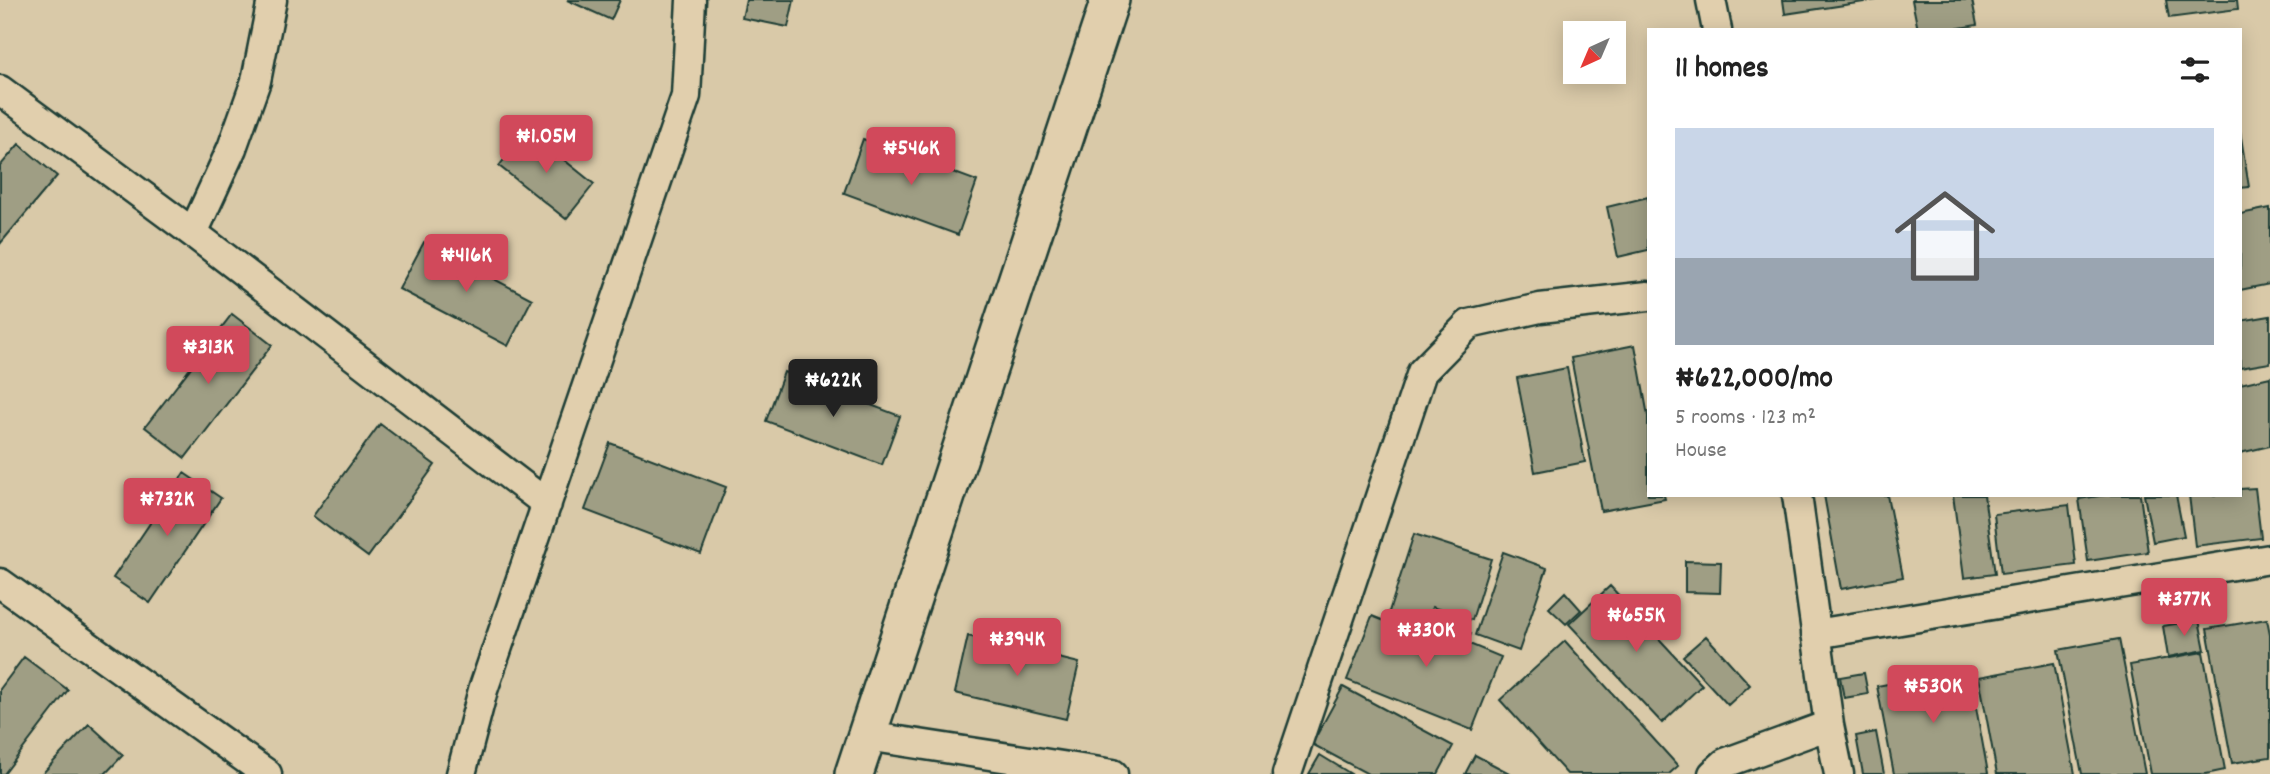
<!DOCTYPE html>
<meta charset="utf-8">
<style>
body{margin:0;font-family:Dekko,sans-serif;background:#f2f2f2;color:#222;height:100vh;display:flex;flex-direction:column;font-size:26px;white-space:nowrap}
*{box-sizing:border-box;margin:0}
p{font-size:23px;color:#767676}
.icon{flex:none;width:38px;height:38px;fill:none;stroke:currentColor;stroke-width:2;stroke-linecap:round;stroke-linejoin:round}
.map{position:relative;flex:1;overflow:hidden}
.panel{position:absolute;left:1647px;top:28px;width:595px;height:469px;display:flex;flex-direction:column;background:#fff;border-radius:0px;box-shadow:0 4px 18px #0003}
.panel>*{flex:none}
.needle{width:46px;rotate:224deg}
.fabs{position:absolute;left:1563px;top:21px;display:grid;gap:14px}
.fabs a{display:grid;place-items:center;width:63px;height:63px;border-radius:0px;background:#fff;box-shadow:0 4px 18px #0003;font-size:35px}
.price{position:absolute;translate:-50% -60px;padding:0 16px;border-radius:7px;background:#d1495b;color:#fff;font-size:23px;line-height:46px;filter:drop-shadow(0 2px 4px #0008)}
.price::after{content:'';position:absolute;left:50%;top:42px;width:21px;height:16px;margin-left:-10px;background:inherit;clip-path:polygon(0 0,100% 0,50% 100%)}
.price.current{background:#222;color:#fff}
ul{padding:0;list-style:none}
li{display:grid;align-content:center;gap:14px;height:371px;padding:0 28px}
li+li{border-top:2px solid #e0e0e0}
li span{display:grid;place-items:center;height:217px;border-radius:0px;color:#555}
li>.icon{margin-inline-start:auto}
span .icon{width:126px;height:126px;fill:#fffc;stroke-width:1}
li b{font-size:30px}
h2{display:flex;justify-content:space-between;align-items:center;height:84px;padding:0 28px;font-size:30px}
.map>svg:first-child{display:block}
</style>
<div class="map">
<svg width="2270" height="774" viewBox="0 0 2270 774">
<rect width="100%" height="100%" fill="#d9c9a8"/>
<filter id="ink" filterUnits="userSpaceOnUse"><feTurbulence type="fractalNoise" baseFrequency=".0143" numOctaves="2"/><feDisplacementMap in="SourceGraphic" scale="14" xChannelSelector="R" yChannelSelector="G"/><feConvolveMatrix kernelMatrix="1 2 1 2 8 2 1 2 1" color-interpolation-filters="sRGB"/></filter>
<g filter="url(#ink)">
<path fill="#9f9e84" stroke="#1f3d34" stroke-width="2" d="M567,0H620L611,20Z
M746,0H794L788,27L742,18Z
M1783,0H1877L1785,14Z
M1912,0H1972L1977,25L1948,30H1918Z
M2166,0H2237L2238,9L2169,18Z
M527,130L594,184L566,219L499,166Z
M2240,131L2249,187L2240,188Z
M863,139L977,181L958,235L844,193Z
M19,144L57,176L0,244V166Z
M1648,197V250L1618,257L1607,207Z
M2270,208V284L2240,290V214Z
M424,242L532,299L508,346L399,289Z
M232,314L272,345L185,458L145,427Z
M2270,316V363L2240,368V321Z
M1635,345L1648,416V495H1664L1665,499L1601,511L1571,358Z
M1567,368L1585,462L1535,472L1517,378Z
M784,372L900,416L882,465L766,421Z
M2270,377V446L2240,453V384Z
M380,424L435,465L368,557L313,516Z
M610,443L726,487L701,554L585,510Z
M184,473L221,498L150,603L113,578Z
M2255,488L2261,538L2195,546L2189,495H2240V489Z
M1824,495H1887L1903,577L1841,589Z
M1953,495H1984L1995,574L1964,578Z
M2106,495H2140L2148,552L2088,561L2079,499Z
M2144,495H2176L2184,536L2153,542Z
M2069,505L2076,565L2001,574L1994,514Z
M1414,534L1491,559L1472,620L1432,607L1424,633L1386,621Z
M1503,552L1547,568L1519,651L1475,635Z
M1685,561L1721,562L1720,593L1685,592Z
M1610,586L1702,685L1662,723L1569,624Z
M1565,592L1581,610L1566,624L1549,608Z
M1372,616L1425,637L1432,618L1471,634L1467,643L1501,657L1472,730L1347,680Z
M2267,619L2270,634V757L2232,763L2207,629Z
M2199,620L2205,650L2168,657L2163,626Z
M968,636L1079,663L1066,719L955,693Z
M1706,636L1750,685L1728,705L1683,656Z
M2119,639L2145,774H2082L2058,650Z
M1565,641L1678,766L1669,774H1567L1500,700Z
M2203,652L2225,770L2206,774H2151L2130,665Z
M24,657L68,690L4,774H0V689Z
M2054,663L2075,774H1997L1979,677Z
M1969,669L1988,773L1894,774L1877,686Z
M1864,673L1868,694L1844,698L1840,677Z
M1343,687L1453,746L1438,774H1368L1312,744Z
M89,724L123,755L105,774H42Z
M1876,732L1884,774H1863L1856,736Z
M1320,755L1351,774H1309Z
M1475,755L1511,774H1465Z"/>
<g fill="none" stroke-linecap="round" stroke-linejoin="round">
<defs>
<path id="minor" d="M1711,0L1717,30
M0,90L193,233L547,504
M193,233L232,148L256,81L272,0
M1797,495L1829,725L1839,774
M0,583L267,774
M1816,634L2270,559
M867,736L1113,774
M461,774L483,690L686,96L691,0
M1287,774L1422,372L1469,324L1540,308L1648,296
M1713,774L1725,763L1829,725"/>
<path id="tertiary" d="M854,774L1110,0"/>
</defs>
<use href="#minor" stroke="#1f3d34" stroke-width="33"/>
<use href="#tertiary" stroke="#1f3d34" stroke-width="42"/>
<use href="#minor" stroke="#e1cfad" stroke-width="28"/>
<use href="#tertiary" stroke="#e1cfad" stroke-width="37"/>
</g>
</g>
</svg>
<div class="fabs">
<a><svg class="needle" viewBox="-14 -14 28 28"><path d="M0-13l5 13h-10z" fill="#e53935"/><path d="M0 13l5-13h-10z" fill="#767676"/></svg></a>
</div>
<b class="price" style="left:546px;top:175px">₦1.05M</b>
<b class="price" style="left:911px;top:187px">₦546K</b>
<b class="price" style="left:466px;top:294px">₦416K</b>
<b class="price" style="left:208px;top:386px">₦313K</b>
<b class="price current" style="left:833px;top:419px">₦622K</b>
<b class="price" style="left:167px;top:538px">₦732K</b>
<b class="price" style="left:2184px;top:638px">₦377K</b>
<b class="price" style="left:1636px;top:654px">₦655K</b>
<b class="price" style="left:1426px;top:669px">₦330K</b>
<b class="price" style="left:1017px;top:678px">₦394K</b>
<b class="price" style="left:1933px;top:725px">₦530K</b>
<section class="panel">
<h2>11 homes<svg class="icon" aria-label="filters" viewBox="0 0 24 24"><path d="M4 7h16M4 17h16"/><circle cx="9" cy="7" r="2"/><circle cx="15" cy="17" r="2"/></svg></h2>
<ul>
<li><span style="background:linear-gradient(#c9d6e8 60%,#9aa5b1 0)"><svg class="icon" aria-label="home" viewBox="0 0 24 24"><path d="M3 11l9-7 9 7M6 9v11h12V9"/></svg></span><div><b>₦622,000/mo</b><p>5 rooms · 123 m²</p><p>House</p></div></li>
</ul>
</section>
</div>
